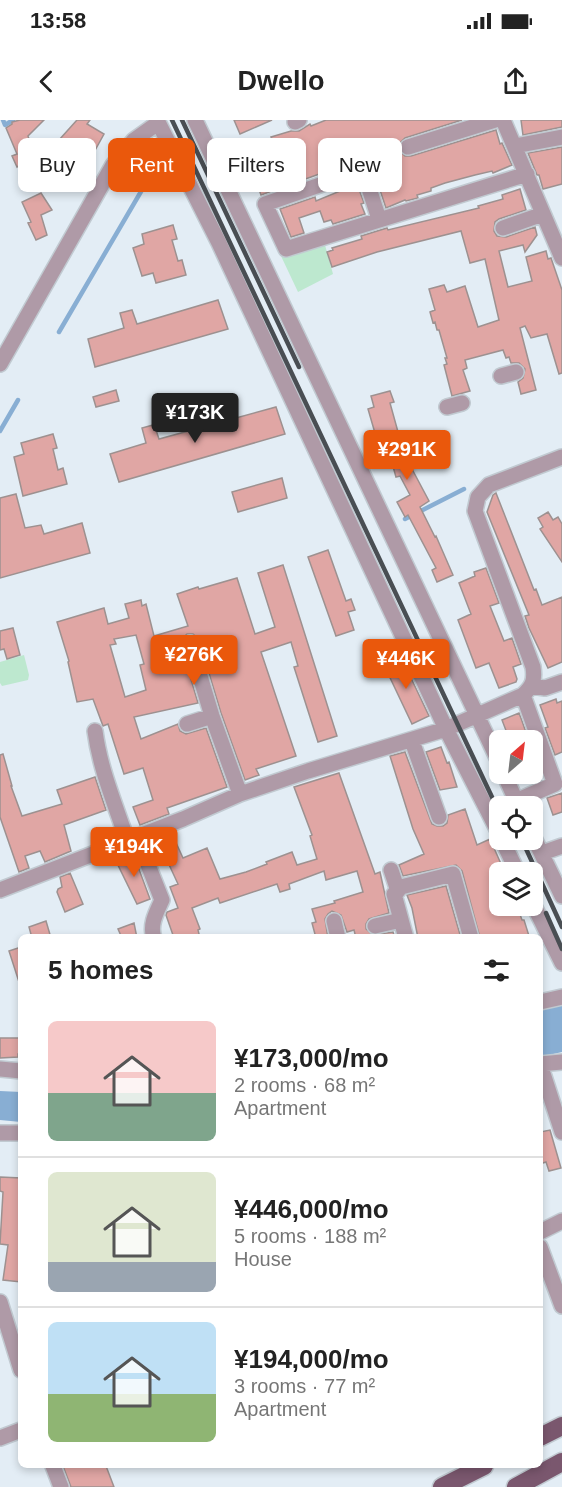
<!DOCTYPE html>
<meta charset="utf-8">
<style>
body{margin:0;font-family:Helvetica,sans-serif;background:#f2f2f2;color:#222;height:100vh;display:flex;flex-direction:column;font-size:22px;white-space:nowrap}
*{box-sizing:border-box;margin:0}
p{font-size:20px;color:#767676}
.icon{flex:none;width:33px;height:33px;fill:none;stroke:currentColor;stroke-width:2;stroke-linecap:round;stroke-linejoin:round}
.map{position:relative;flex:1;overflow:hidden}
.panel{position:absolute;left:18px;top:814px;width:525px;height:534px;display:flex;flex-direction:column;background:#fff;border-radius:9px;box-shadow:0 3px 9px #0003}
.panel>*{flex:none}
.guide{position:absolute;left:18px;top:18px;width:526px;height:54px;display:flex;gap:12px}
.needle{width:39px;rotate:28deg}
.tools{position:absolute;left:489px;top:610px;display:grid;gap:12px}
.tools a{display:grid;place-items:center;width:54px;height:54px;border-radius:9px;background:#fff;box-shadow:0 3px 9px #0003;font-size:30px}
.price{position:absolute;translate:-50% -51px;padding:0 14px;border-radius:6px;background:#ea580c;color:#fff;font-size:20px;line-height:39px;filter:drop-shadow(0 2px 3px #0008)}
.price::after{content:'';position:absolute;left:50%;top:36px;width:18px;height:14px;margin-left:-9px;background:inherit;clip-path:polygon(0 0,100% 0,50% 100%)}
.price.selected{background:#222;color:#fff}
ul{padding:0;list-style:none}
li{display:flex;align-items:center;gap:18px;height:150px;padding:0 30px}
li+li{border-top:2px solid #e0e0e0}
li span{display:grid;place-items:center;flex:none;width:168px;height:120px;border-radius:9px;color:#555}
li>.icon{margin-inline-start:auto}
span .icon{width:72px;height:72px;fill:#fffc;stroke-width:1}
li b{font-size:26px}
h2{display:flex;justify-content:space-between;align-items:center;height:72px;padding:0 30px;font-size:26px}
.chip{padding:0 21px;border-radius:9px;background:#fff;box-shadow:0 3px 9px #0003;font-size:21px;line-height:54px}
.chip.selected{background:#ea580c;color:#fff}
.status{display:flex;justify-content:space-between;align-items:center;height:42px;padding:0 30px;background:#fff;direction:ltr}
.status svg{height:16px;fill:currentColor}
header{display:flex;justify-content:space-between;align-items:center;height:78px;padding:0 30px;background:#fff;font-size:27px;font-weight:700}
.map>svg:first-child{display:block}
</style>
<div class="status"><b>13:58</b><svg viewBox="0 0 49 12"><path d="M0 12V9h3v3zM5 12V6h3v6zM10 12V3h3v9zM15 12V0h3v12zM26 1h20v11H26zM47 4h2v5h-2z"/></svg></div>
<header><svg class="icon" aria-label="back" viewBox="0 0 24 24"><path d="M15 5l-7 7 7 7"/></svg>Dwello<svg class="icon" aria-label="share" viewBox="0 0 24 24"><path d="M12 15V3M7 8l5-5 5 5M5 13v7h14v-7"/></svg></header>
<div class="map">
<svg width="562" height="1367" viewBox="0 0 562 1367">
<rect width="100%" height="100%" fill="#e3edf5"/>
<path fill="#bde8cf" d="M325,125L333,154L298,172L281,136Z
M24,535L29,555L28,560L2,566L0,563V542Z"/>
<path fill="#88aed3" d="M562,885V932L540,937V889Z
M0,971L21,972V1002L0,1000Z"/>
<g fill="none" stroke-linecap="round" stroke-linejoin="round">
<path stroke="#88aed3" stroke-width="4.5" d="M3,0L5,5L13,0
M247,61L258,55
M59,212L153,51
M0,311L18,280
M405,399L464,369"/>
</g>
<path fill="#e0a6a4" stroke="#9d9190" stroke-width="1.5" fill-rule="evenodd" d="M20,0H44L28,16L29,19L25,21L33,58L28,60L21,44L17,47L12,36L17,34L6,8L12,4V2Z
M77,0H90L87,4L104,14L88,43L71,33L55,52L41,40Z
M234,0H272L240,14Z
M326,0H462L405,18L399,24V30L405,36H411L496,10L500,24L502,23L512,45L493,53L492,51L475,55L445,63L431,68V71L417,75L418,78L406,81L405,80L386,88L378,64L386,62L378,35L361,39L261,75L252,50L242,53L236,35L247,31L248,33L274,24L271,17L291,11H299L310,4L311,6Z
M521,0H562V7L523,15Z
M562,27V64L543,69L539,55H537L528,33Z
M357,64L364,83L361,84L365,94L333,104L331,100L324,102L320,91L299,98L304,113L291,117L280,89L315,77L316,81Z
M520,69L526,90L499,99L495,102L494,111L497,116L506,117L535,107L537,115L525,132L523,125L499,131L508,167L532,161L526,137L546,131L548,139L551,138L562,170V253L559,254L547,214L531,218L525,206L520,208L536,270L521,274L518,262L523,258L525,249L519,243H511L509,237L506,238L503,230L465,240L467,248L463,250L470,271L452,276L444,245L447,244L445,238H447L439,210H437L435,202L433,203L430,192L435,190L429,169L444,165L447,172L465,166L478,207L499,200L485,139L470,143L461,111L377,132L332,147L327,132L333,130L332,128L362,119L361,116L387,108L388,110L479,88L478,86L503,79L502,75Z
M41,73L52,90L41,95L47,115L36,120L28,103L31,102L22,82Z
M173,105L177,119L172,120L178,141L182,140L186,155L156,163L153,153L142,156L133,128L144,124L142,114Z
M218,180L228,209L95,247L88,219L124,208L120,193L132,190L137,204Z
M116,270L119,281L96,287L93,277Z
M390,271L394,282L390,283L403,330L406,329L412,349L429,381L420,387L435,417L436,416L453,455L437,462L432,450L436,448L408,395L405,397L397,382L410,375L400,356L396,357L385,318L377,320L368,289L374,287L371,276Z
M276,287L285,314L119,362L110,334L146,323L142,308L153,305L154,310H156L159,319Z
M53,314L57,328L53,329L58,350L63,348L67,364L23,376L14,337L24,334L21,323Z
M282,358L287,378L238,392L232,372Z
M496,373L534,470L536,469L542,485L562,477V542L548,548L529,508L525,496L529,495L487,392L493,375Z
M16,374L25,408L41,405L44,414L82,403L90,433L0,458V378Z
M548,392L553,400L558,397L562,404V442L540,409L543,407L538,398Z
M328,430L346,481L351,479L355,490L348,492L354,510L336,516L308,437Z
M283,445L337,616L318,622L294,547L298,546L291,522L261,532L296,636L256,649L259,655L245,660L221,593L199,520L193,514H187L181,520V526L198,583L134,597L141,619L178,604L180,611L186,614L206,608L227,667L167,688L169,694L140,705L133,687L153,680L143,648L124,654L108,604L103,606L93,579L77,582L68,542L69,541L57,502L104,488L108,504L129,498L125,484L141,480L142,486L146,484L154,516L188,506L177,474L198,467L199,469L237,458L255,514L275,507L258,453ZM136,515L144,544L140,545L146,570L125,577L110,525L116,524L114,519Z
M486,448L499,483L490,486L504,521L512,518L521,544L513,547L517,559L516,562L499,568L489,543L476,548L458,500L471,494L459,463L475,456L474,452Z
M13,508L20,535L7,539L4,529L0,530V511Z
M401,537L429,596L412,604L384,545Z
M556,579L557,583L562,581V632L555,635L545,608L548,607L540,585Z
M519,593L522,601L529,621H510L502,600Z
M441,627L447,643L449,642L457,667L440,670L426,632Z
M405,632L432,704L437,706H443L447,703L448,695L465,689L477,725L490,719L505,753H500V786H517L522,800H524L529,816L522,818H480L462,751L456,745L403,756L399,745L424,734L413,709L390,636Z
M3,634L12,666H11L22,696L62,684L57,670L95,657L106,690L64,705L71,731L45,742L40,731L25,736L29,748L19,752L0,697V635Z
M339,653L375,754L380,752L389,793L369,799L366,804V809L373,815L393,812L395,818H356L354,810L347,812L341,795L332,791L328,794L325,799L328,818H316L312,803L316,802L312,789L335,783L334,781L363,772L357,751L326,760L324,751L289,764L290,769L280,772L277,764L220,783L218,778L192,788L200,809L198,810L200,818H174L166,795L167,792L178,788L170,767L178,764L165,736L161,737L155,723L158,722L157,720L172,714L183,738L207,728L220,759L246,752L267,744L266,742L292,732L297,745L317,739L310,716L312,715L294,667Z
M562,673V692L553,695L547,678Z
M133,733L150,779L137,784L116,741Z
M70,753L83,784L65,792L57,772L58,769L62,767L60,757Z
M446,766L461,818H418L412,788L407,775Z
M46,801L51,818H32L29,807Z
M134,803L137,818H122L118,809Z
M21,827V861L19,862L9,831Z
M0,918H20L21,934H18V937L0,938Z
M550,1010L561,1048L549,1051L546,1042L540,1044V1012Z
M0,1057L21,1058V1162L3,1160L8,1125L0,1124L3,1072L0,1071Z
M63,1346H106L114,1367H71Z"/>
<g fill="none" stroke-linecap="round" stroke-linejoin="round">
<defs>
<path id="minor" d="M157,0L219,123L446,609L500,715
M195,0L500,644
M503,0L562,138
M295,2L299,0
M515,26L562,17
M408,27L495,0
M379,99L363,50L265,84L286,129L527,54
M503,108L543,94
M0,244L113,45L134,20L158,3
M501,256L516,252
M447,287L462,283
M190,523L212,596L240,674
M532,566L545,568L562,562
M187,604L212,596
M95,611C100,649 115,684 127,720
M412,621L439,697
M504,654L519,687
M516,681L555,664L523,575
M532,714L562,776
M137,717L162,780C157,791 149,805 154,818
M502,720L518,753
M542,733L562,726
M391,750L398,771
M0,770L183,699L240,674L308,651L446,609L523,575C533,566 535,560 533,547L475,391L478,377L489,365L562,337
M532,782L562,843
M334,801L338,818
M375,806L401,800
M406,818L394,774L401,767L453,754L471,818
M540,882L562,877
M540,944L562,1012
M540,944L562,942
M0,949L21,951
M0,1013H21
M540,1112L562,1101
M540,1127L562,1186
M0,1182L21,1250
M0,1318L21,1310
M53,1346L61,1367"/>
<path id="major" d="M540,1317L562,1306
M442,1367L484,1346
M516,1367L562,1342"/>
</defs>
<use href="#minor" stroke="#c1cad1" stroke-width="18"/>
<use href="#major" stroke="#c1cad1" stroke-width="21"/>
<use href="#minor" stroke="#af9aa7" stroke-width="15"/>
<use href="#major" stroke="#7a576e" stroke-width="18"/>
<path stroke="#494e53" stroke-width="4.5" d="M172,0L500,694
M182,0L299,247
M522,720L562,807
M546,793L562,829"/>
</g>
</svg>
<div class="tools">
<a><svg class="needle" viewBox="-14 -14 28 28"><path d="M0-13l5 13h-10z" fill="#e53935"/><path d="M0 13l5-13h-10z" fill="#767676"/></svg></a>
<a><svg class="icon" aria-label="locate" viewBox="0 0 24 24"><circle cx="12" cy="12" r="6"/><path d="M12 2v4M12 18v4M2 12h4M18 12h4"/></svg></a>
<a><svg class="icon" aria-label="layers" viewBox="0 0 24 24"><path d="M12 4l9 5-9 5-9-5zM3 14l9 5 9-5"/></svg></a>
</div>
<b class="price selected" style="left:195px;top:324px">¥173K</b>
<b class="price" style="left:407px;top:361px">¥291K</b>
<b class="price" style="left:194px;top:566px">¥276K</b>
<b class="price" style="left:406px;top:570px">¥446K</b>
<b class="price" style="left:134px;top:758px">¥194K</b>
<div class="guide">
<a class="chip">Buy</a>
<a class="chip selected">Rent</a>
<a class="chip">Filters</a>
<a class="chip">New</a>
</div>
<section class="panel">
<h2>5 homes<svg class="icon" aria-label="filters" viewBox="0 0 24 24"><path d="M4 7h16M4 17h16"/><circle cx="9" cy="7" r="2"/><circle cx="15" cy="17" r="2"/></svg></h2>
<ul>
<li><span style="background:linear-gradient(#f6c9c9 60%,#7fa58c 0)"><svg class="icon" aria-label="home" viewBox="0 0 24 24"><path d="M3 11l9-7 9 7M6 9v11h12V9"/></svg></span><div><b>¥173,000/mo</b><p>2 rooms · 68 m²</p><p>Apartment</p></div></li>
<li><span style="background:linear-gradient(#dfe7d0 75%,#9aa5b1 0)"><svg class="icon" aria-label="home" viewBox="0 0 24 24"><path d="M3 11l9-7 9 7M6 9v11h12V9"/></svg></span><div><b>¥446,000/mo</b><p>5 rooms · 188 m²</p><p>House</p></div></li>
<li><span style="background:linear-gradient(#bfe0f5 60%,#8fb573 0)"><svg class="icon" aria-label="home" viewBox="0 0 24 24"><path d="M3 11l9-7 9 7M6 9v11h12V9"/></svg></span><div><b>¥194,000/mo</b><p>3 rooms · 77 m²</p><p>Apartment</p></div></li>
</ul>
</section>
</div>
